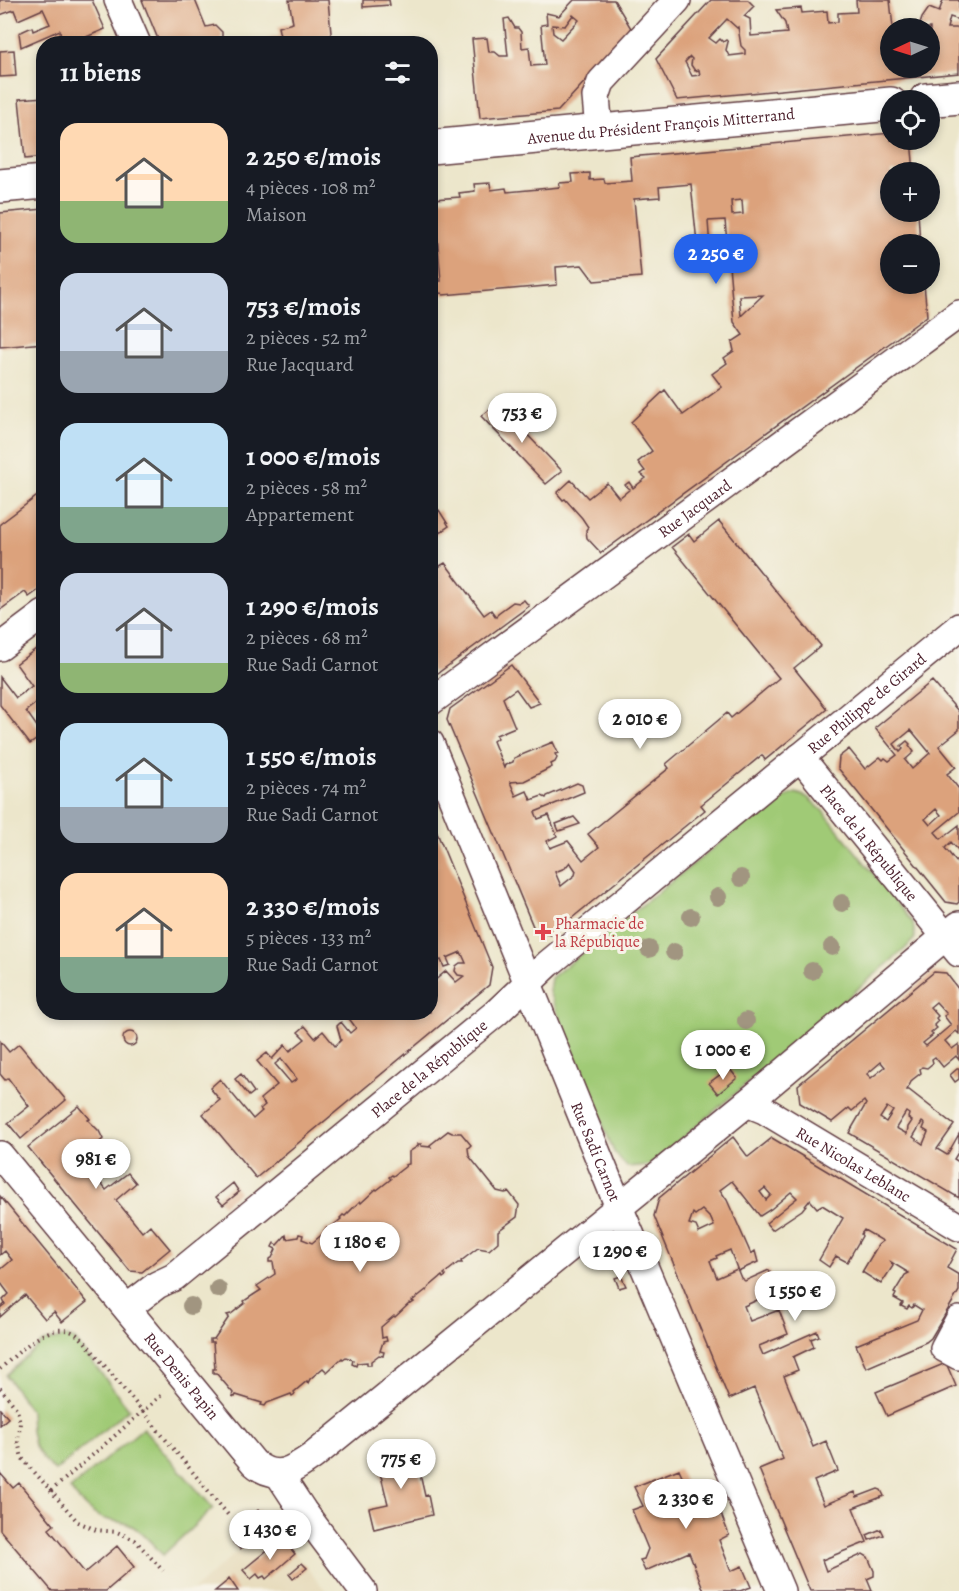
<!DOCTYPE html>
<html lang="fr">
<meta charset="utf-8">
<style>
body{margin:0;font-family:Alegreya,serif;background:#20242c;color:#f1f3f6;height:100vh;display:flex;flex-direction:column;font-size:22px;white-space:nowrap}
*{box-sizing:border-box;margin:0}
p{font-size:20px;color:#9ea1a6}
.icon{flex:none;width:33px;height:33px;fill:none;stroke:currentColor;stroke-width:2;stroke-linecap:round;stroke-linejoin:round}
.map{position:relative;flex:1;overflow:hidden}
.details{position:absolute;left:36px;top:36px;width:402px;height:984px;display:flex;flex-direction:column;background:#171b24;border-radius:24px;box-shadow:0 3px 9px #0003}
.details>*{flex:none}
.needle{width:39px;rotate:266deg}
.controls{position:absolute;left:880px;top:18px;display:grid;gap:12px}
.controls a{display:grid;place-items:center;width:60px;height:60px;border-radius:50%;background:#171b24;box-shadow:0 3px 9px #0003;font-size:30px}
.price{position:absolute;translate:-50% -51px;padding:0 14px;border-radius:21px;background:#fff;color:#222;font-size:20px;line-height:39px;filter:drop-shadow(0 2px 3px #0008)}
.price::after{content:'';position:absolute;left:50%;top:36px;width:18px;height:14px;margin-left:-9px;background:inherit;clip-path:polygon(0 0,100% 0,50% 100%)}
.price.active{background:#2563eb;color:#fff}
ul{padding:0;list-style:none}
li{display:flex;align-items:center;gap:18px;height:150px;padding:0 24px}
li span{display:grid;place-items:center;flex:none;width:168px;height:120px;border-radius:18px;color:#555}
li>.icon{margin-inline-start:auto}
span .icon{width:72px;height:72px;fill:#fffc;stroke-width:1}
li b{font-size:26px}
h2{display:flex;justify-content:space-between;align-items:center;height:72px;padding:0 24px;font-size:26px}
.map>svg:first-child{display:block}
</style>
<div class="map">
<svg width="959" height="1591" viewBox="0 0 959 1591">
<rect width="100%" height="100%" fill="#f7f3e8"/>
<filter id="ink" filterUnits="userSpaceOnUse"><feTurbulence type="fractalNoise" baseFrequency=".0167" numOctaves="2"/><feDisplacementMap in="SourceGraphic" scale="12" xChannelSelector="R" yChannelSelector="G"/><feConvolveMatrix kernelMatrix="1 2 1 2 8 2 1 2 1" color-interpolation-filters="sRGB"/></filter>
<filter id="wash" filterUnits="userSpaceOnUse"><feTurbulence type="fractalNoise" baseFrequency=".008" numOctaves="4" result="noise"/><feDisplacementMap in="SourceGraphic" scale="24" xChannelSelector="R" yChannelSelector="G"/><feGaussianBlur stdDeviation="1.35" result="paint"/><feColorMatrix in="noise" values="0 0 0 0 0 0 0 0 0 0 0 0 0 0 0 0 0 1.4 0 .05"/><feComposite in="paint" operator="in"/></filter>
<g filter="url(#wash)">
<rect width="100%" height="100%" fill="#ece6cb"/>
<path fill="#e6daba" d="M270,1523L326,1591H192Z"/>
<path fill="#a0ca76" stroke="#757450" stroke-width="1.5" d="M796,793L807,797L824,812L913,923L915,938L906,948L651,1165L627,1167L614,1152L549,992L551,978L770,803Z
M66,1337L75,1340L129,1409L55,1471L44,1460L34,1445L31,1431L30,1410L6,1375L43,1342Z
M143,1428L213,1508L163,1555C154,1546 143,1532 132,1526C124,1522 117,1522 109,1520C92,1517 80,1502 70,1489Z"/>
<g id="blocks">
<path fill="#dca27c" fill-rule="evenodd" d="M0,0H92L105,29L70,44H61L60,30L21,47L19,33L32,27L33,31L50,24L43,9L18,20L14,10L0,15Z
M142,0H195L206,27L215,25L222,32V41L220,44H160Z
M289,0H328L332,44H266V40L280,36L278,27L293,23Z
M363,0H389L390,5L363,7Z
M574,0H614L632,30L558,111L480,118L472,39L487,38L489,52H495L500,56H508L504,19L509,18L515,28H518L521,32L522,48L529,47L531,66L545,65L541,25L547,24L546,13L559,16ZM573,15L579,20L561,39L553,33L552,25L565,26Z
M711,0H748L754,6L744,16L750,19L751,36L787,33L785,23L776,10L801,8L802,13L827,11L828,23L838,22V13L857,12L856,0H890L893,28H891V68H930V28H922L920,24L922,18L929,8L939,12L943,0H959V20L950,17L947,28H959V73L677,100L656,59ZM727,19L737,28L738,27L741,46L745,50V54L729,56L726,50L728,42L726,40L723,42L720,39L716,43L709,38ZM690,57L692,59L691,65L695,71L699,70L700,75L692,76L685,62Z
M14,50L16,76L0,77V51Z
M44,97V157L25,159L19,99Z
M891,133V140H911L914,172H891V212H918L920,244H891V284H924L927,316L601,553L587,538L586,530L588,527L582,518L565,499L563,500L557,493L571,480L588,498L607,483L619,498L630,489L625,485L629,482L633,488L646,478L641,474L645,471L638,462L652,451L631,422L665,390L683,415L722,387L712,374L727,363L724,358L734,351L732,342L743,335L734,322L725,220L708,221L710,248L706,253H698L691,184L659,187L660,197L634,199L641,277L594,281L582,265L556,267L557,285L443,295L442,293L430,294V282L441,281L434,199L460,197L459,193L475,191L474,184L490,183L491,190L506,188L507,192L560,187L559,183L573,182L572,174L590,173V180L604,179L605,183L632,181L630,157ZM742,200L743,214L732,215L731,201ZM763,295L741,316L739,296Z
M44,209V343L0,347V213Z
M498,404L562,471L546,484L481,416Z
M44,491V586L29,597L25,592L0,610V524Z
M430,507L435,513L439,510L449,526L430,539Z
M719,521L821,646L794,668L827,709L765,760L762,755L701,805L705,810L551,935L535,931L447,720L450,709L511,665L540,703L529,707L516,689L503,698L515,727L496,735L497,738L493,741L504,768L505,765L513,762L514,758L553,742L558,753L555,754L557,758L555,762L551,764L552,767L524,781L510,782L516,796L527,791L531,800L542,796L546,798L547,796L577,783L582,785L584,792L535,812L538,819L549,815L557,836L547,841L550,848L568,841L583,860L599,847L588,834L669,768L666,764L727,713L731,718L779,678L672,547L689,534L694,541ZM570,862L576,871L575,875L561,886L555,872L565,868Z
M445,563L484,615L491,610L496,617L498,613L513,602L519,603L524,600L529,606L438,673L430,671V572Z
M44,643V697L26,711L43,735L30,744L0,705V677L16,698L32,686L16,664Z
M932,681L959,712V730L939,746L956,767L947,774L959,789V812L935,832L941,839L959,825V851L951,842L945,848L957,863L959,861V902L957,904L946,902L838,768L839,757L849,749L865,769L880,757L883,760L885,758L889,761L897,755L875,728ZM911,730L930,753L912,769L905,760L914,752L909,745L910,744L907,741L901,746L903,749L900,752L894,744ZM936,809L941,815L930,825L925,819Z
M574,817L580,824L559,831L556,824Z
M431,818L492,967L489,985L256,1178L203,1114L220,1100L210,1088L220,1079L253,1119L262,1111L260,1109L265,1105L260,1099L277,1085L257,1061L267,1053L272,1059L285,1045L290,1051L305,1039L298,1032L305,1026L315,1038L323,1031L335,1046L341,1040L337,1026L341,1022L350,1033L356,1028L345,1013L338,1019L333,1012H430V979L433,982L446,971L456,982L464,976L458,975L455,971L456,966L460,963H466L461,952L447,958L450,965L444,967L441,960L430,964ZM281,1059L297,1079L291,1083L275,1064Z
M934,972L946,973L959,990V1034L956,1031L945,1041L952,1049L959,1044V1060L956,1056L943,1067L935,1057L932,1059L933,1063L927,1068L922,1067L920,1069L921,1073L912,1080L907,1090H909L954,1125L937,1149L947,1155L959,1134V1151L954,1159L959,1162V1198L849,1133L866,1104L864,1101L852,1111L849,1108L832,1122L800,1103L798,1085ZM936,1002L947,1014L944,1016L951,1025L926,1046L923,1043L933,1035L931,1033L937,1028L934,1025L938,1021L936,1018L938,1016L930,1007ZM881,1062L885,1067L871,1078L867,1074ZM887,1107L893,1111L886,1122L880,1118ZM906,1112L909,1114L908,1118L912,1121L908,1127L907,1134L896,1128ZM922,1122L925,1124L923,1129L928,1132L923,1144L913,1137Z
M123 1039a7 7 0 1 1 14 0a7 7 0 1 1-14 0Z
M0,1041L9,1052L19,1044L66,1100L21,1139L8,1123L29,1106L8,1078L5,1080L0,1074Z
M729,1068L737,1078L718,1094L709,1083Z
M957,1069H959V1079L955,1082L950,1075Z
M241,1074L254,1092L249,1096L235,1079Z
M79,1106L90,1119L88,1120L99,1131L103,1139L94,1147L98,1152L89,1159L101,1173L96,1177L106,1190L128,1173L136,1183L116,1200L142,1232L150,1225L170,1249L142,1272L130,1271L28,1147Z
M448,1131L452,1133H461L471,1145L468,1148L469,1156L497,1191L505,1193L509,1192L519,1205L517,1217L498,1231V1242L489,1250L478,1248L474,1251L461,1261L462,1263H458L444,1274L446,1276L443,1278L442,1276L429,1287L427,1291L426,1290L412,1301L414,1302L411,1304L410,1303L395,1317L394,1316L381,1327L382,1338L386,1337L387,1341L383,1342L380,1351L384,1352L383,1356L379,1355L371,1361V1365H367V1362L357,1363L356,1366L352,1364L353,1360L346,1357L343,1359L342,1358L327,1372L323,1368L310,1379L308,1383L307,1381L294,1392L295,1394L292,1396L291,1394L267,1403L265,1406L261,1405L262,1403L236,1395L235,1397L232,1396L233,1393L216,1373H213V1369H215L213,1342H210V1339H214L229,1317L227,1315L231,1314L245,1303L244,1301L261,1290L257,1286L275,1274L273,1262H269V1259L272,1258L276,1249L272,1247L274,1243L277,1245L286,1235L287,1239L298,1237L299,1234L303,1235L302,1239L312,1243L325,1232L324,1231L327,1228L329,1229L341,1219L340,1218L343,1215L345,1216L360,1201L361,1203L376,1189L377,1190L391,1179L389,1177L392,1175L393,1176L406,1166L405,1165L409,1164V1152L418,1146V1144H421V1146L431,1147L430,1145Z
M733,1137L748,1157L772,1138L957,1249L947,1268L959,1275V1291L931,1338L926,1342L866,1368L856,1345L917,1320L922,1310L914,1305L912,1308L909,1306L907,1309L901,1306L903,1303L894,1298L896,1294L894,1293L905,1275L909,1273L891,1262L893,1266L881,1284L862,1272L878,1245L883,1241L864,1230L861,1234L862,1236L847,1262L836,1256L829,1267L819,1260L843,1218L822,1205L817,1208L810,1200L802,1210L772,1230L766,1223L797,1198L791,1192L771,1209L760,1216L732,1181L720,1190L727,1200L751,1254L755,1251L758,1262L738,1271L741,1278L745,1281L769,1270L773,1280L768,1282L773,1293L744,1306L750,1321L779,1310L788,1334L759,1346L763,1355L817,1331L819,1336L811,1339L814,1347L793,1357L798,1370L784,1376L813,1447L826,1441L838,1471L814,1481L824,1505L855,1492L857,1497L878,1489L881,1490L884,1496L853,1508L867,1542L822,1560L826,1571L863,1554L868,1557L874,1571V1576L867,1579L872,1591H810L759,1469L783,1459L754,1388L729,1399L654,1216L659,1198ZM765,1188L771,1195L766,1200L760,1192ZM702,1210L711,1219L714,1226L699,1233L696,1226L689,1224L693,1213L695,1215ZM730,1250L738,1271L737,1269L717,1278L710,1261L717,1258L716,1256Z
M233,1183L239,1192L223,1205L216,1197Z
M0,1196L87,1302L62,1322L54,1312L45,1319L25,1295L0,1317V1308L5,1304L3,1300L9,1294L0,1282V1270L12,1260L5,1251L0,1255Z
M621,1276L626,1286L619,1288L615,1278Z
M946,1363L956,1386L887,1416L876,1392Z
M0,1409L8,1418L0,1425Z
M414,1448L425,1496L428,1495L432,1515L374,1529L369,1508L388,1504L376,1456Z
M679,1469L687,1487L708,1480L729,1535L719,1540L731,1571L742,1566L751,1587L740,1591H704L689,1552L645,1571L640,1560L644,1559L648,1549L632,1510L643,1506L634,1487Z
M0,1473L13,1488L19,1483L54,1525L49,1529L85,1573L117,1546L134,1567L106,1591H52L0,1530Z
M258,1510L270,1523L256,1535L244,1522Z
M881,1529L884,1535L869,1540L867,1535Z
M243,1533L250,1540L240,1549L233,1542Z
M282,1538L295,1554L266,1579L264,1576L260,1578L257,1574L251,1579L243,1570Z
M302,1563L307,1568L293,1579L289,1574Z
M229,1578L238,1591H215L226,1582Z"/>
</g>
</g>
<g filter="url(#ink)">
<use href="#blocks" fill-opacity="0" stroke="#623d43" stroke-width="1.5"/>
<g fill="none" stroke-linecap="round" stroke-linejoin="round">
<defs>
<g id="minor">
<path d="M118,0L137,44"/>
<path d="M599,130L596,97L601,82L677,0"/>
<path d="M0,647L44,614"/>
<path id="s1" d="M430,702L959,314"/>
<path id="s2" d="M430,743L619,1207L781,1591"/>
<path id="s3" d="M800,757L959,953"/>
<path id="s4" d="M747,1103L764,1110L959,1227"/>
<path id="s5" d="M0,1155L254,1463C276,1482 293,1470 313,1456L747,1103L959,925"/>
<path id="s6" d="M127,1308L157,1285L174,1277L496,1013L548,964L959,627"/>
<path d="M959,1320L944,1348L959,1356"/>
<path d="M278,1473L303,1511L363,1591"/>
</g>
<g id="major">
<path d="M926,100L959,97"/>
<path id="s7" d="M430,147L891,104"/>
<path d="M0,186L44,182"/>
</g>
</defs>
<use href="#minor" stroke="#623d43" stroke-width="30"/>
<use href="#major" stroke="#623d43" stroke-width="36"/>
<path stroke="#623d43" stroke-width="4" stroke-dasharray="1.5 4.5" stroke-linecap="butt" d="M0,1369C17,1354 49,1319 74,1333C78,1335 82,1339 85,1342L229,1516
M0,1388L17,1409L20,1423L18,1442L22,1458L78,1522L96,1530L117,1532L135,1540L163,1571
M51,1491L164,1393"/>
<use href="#minor" stroke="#fff" stroke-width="27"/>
<use href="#major" stroke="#fff" stroke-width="33"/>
</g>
<g fill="#a19580">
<circle cx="741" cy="878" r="9"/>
<circle cx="718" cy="897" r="9"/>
<circle cx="842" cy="903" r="9"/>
<circle cx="691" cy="917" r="9"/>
<circle cx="832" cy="947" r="9"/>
<circle cx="649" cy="949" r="9"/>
<circle cx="674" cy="952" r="9"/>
<circle cx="812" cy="971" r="9"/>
<circle cx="746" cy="1021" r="9"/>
<circle cx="728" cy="1041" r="9"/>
<circle cx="218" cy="1289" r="9"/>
<circle cx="191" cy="1306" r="9"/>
</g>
</g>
<path fill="#e0444e" stroke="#f7f3e8" stroke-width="2" d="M540 923h6v6h6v6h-6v6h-6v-6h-6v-6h6z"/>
<g text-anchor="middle" stroke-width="6" stroke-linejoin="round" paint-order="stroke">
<g font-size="16" fill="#4a1f2b" stroke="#f7f3e8">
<text dy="6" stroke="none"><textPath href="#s7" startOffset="232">Avenue du Président François Mitterrand</textPath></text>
<text dy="6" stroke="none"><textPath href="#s1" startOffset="328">Rue Jacquard</textPath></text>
<text dy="6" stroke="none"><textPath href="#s6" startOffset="956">Rue Philippe de Girard</textPath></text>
<text dy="6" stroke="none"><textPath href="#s3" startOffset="110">Place de la République</textPath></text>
<text dy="6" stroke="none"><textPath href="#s6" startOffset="386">Place de la République</textPath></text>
<text dy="6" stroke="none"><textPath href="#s2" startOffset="441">Rue Sadi Carnot</textPath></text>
<text dy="6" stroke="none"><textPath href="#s4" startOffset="123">Rue Nicolas Leblanc</textPath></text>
<text dy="6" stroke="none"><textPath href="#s5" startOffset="286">Rue Denis Papin</textPath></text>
</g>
<g font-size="16" fill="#be3a42" stroke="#f7f3e8" text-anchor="start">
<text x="555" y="929">Pharmacie de<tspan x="555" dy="18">la Répubique</tspan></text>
</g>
</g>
</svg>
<div class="controls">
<a><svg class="needle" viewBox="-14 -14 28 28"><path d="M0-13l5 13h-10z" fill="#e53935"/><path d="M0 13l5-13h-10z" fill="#9ea1a6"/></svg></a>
<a><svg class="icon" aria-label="locate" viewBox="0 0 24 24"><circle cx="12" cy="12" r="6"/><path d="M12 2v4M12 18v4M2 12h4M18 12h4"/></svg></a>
<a>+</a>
<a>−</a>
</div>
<b class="price active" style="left:716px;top:285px">2 250 €</b>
<b class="price" style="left:522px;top:444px">753 €</b>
<b class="price" style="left:640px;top:750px">2 010 €</b>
<b class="price" style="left:723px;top:1081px">1 000 €</b>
<b class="price" style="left:96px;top:1190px">981 €</b>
<b class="price" style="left:360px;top:1273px">1 180 €</b>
<b class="price" style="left:620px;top:1282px">1 290 €</b>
<b class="price" style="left:795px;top:1322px">1 550 €</b>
<b class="price" style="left:401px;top:1490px">775 €</b>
<b class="price" style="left:686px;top:1530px">2 330 €</b>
<b class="price" style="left:270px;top:1561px">1 430 €</b>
<section class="details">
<h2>11 biens<svg class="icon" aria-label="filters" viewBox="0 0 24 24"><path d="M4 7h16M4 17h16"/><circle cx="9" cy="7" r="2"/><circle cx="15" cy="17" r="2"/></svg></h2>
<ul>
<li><span style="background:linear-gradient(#ffd9b3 65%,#8fb573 0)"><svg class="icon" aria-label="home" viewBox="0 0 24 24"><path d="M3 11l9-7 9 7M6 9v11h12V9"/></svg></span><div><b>2 250 €/mois</b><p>4 pièces · 108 m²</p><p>Maison</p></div></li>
<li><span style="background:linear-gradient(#c9d6e8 65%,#9aa5b1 0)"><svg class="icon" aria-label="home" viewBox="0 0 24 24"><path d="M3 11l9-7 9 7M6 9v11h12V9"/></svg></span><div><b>753 €/mois</b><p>2 pièces · 52 m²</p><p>Rue Jacquard</p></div></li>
<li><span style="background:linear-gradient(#bfe0f5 70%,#7fa58c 0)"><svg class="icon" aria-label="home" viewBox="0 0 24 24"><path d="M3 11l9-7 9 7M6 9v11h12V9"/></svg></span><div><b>1 000 €/mois</b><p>2 pièces · 58 m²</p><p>Appartement</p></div></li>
<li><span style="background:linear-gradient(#c9d6e8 75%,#8fb573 0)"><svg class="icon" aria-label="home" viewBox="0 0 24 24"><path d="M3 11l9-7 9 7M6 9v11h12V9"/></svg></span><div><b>1 290 €/mois</b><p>2 pièces · 68 m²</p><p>Rue Sadi Carnot</p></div></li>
<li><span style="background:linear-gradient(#bfe0f5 70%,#9aa5b1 0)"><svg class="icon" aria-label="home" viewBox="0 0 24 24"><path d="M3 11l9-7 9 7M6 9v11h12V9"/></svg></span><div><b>1 550 €/mois</b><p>2 pièces · 74 m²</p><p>Rue Sadi Carnot</p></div></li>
<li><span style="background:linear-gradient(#ffd9b3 70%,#7fa58c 0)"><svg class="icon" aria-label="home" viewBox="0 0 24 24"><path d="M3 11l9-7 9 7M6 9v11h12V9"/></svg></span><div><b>2 330 €/mois</b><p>5 pièces · 133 m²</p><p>Rue Sadi Carnot</p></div></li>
</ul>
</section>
</div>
